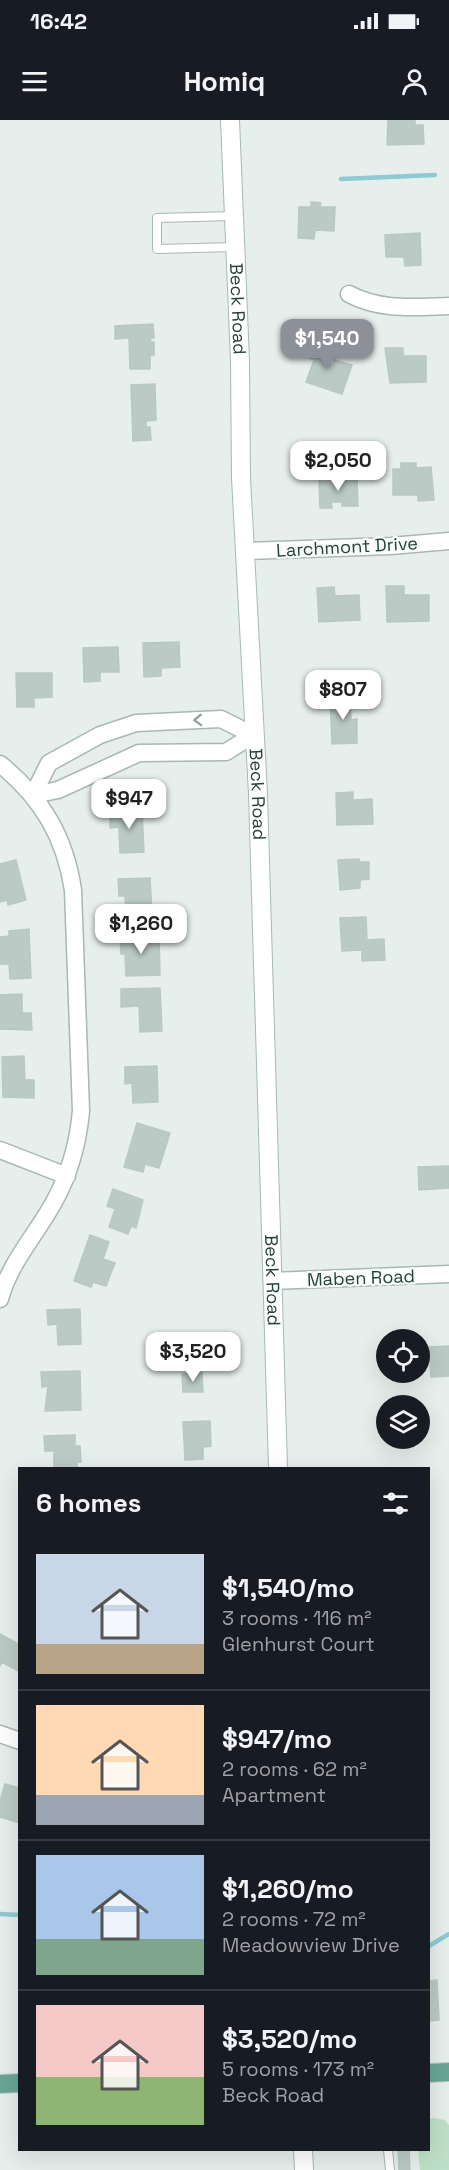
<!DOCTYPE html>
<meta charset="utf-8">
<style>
body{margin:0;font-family:"Space Grotesk",sans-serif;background:#20242c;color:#f1f3f6;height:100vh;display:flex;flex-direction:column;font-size:22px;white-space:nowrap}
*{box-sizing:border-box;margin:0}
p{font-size:20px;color:#9ea1a6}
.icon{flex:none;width:33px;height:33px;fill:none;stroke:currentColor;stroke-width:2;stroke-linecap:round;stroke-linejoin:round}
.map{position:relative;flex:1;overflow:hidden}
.panel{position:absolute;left:18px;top:1347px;width:412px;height:684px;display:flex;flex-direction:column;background:#171b24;border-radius:0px;box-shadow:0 6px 24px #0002}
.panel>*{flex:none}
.tools{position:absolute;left:376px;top:1209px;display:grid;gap:12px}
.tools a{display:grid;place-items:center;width:54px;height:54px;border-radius:50%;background:#171b24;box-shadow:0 6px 24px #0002;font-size:30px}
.price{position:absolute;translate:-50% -51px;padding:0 14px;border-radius:12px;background:#fff;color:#222;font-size:20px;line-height:39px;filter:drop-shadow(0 2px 3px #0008)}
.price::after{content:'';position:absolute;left:50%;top:36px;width:18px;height:14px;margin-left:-9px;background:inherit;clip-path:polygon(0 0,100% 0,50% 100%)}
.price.active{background:#8c9099;color:#fff}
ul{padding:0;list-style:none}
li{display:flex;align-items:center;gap:18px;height:150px;padding:0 18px}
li+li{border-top:2px solid #363941}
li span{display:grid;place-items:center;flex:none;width:168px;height:120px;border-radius:0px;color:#555}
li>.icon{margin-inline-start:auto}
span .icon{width:72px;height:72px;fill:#fffc;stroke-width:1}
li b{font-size:26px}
h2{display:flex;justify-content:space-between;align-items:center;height:72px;padding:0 18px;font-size:26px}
.status{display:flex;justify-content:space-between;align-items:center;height:42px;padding:0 30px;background:#171b24;direction:ltr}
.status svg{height:16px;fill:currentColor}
header{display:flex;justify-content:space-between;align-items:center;height:78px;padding:0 18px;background:#171b24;font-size:27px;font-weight:600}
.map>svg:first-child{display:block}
</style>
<div class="status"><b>16:42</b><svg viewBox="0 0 49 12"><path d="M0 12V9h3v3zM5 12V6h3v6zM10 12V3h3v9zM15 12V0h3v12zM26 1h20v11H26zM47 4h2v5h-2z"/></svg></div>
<header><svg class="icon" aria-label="menu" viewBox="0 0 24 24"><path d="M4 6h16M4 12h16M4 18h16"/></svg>Homiq<svg class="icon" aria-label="person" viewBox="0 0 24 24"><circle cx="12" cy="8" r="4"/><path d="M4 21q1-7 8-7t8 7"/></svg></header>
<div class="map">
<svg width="449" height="2050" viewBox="0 0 449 2050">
<rect width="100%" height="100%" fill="#e6efeb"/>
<path fill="#bfe0c8" d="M434,1998L445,2000L449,2005V2050H420L418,2030H429V1999Z"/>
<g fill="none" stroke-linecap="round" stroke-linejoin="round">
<path stroke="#8ec9d4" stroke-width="4.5" d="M341,59L435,55
M0,1794L20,1795
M429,1826L449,1814"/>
</g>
<path fill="#bbcac4" stroke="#b8c9c2" stroke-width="1.5" d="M388,0H415V5H423L424,24L387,25Z
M311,82L321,83L320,87H335L334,111L315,110L314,119L298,118L299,87H311Z
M420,113L421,145L405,146L404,137H386L385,115Z
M153,204L154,218H150L151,222H154V235H150V249H130L129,218L115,219V206Z
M311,223L330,229L325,243L333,245L334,240L352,245L342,274L306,262L314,240L306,237Z
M385,228H403V236H426V262L390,263Z
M155,264L156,300L146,301V307H150L151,320L133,321L131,265Z
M401,343H416V348L431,347L434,380L418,381V375H393V349H401Z
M357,358L358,386H342V382H331L332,388H320L319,359Z
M386,466H404V475H429V501L387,502Z
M334,467L335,476L359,475L360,500L319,502L317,468Z
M179,522L180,547L161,548V556L144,557L143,523Z
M118,527L119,552H100V561L84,562L83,528Z
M16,553H52V577L34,578V587H17Z
M350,575L351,600L357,599V623L332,624L330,576Z
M353,672V680L372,679L373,704L337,705L336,673Z
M142,690L144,732L120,733L119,707L110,708V691Z
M359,739V742H369V759L360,760V768L340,770L338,740Z
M16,740L26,780L8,785L7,780L0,782V744Z
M150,758L152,794L126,795L125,776H119L118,759Z
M366,797L367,820L384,819L385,840L362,841V830L342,831L340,798Z
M29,809L31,858L10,859L9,844H0V817L9,816V811Z
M120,816L159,817L160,855L126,856L125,834H121Z
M160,868L162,911L140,912L139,886L121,887V869Z
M22,874V893H31L32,910L0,909V875Z
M24,936L25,960H34V978L3,977L2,937Z
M157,946L158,982L133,983L132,963L125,964V947Z
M137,1003L170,1013L159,1048L145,1044L143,1052L124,1047Z
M449,1046V1068L419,1070L418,1047Z
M113,1069L143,1080L136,1108L131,1106L128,1114L109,1107L115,1089L107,1086Z
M90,1115L109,1122L103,1139L115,1143L106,1166L93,1162L91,1167L74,1161Z
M80,1189L81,1224L58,1225L57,1204L48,1205L47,1190Z
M191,1221V1230H183V1246L150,1247L149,1222Z
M449,1226V1256L431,1257L429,1227Z
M80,1251L81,1290L45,1291L48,1266L42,1267L41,1252Z
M202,1253L203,1272H183L182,1254Z
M210,1301L211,1326L203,1327V1339L185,1340L183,1302Z
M75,1315V1326H80L81,1342H77V1348H54V1331H45L44,1316Z
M0,1514L20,1525V1552L2,1542L0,1546Z
M5,1664L20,1668V1703L0,1697V1681Z
M437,1860L439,1900L429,1901V1861Z
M398,2030H409L410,2050H399Z"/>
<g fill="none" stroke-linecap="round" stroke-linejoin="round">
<defs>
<path id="service" d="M234,96L157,98V129L235,127
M388,2030L390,2050"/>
<path id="minor" d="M349,174C381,191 414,187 449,186
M245,431L391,426L449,421
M0,644C42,678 65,717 73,770L81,991C78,1024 70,1053 54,1082C36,1115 10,1142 0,1179
M33,675L49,643L100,615L136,603L221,599L253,615
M33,675L58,670L139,633L226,632L253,615
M0,1030L67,1056
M272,1161L449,1154
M0,1614L20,1621"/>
<g id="secondary">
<path id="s1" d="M230,0L240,241L241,358L258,674L278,1348"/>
<path d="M303,2030L304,2050"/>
</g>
<path id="primary" d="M429,1953L449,1952
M0,1964L20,1963"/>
</defs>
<use href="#service" stroke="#a8b8b2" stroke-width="10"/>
<use href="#minor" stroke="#a8b8b2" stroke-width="19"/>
<use href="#secondary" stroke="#a4bbb3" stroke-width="20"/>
<use href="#primary" stroke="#c2cac8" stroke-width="20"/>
<use href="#service" stroke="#fff" stroke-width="8"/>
<use href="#minor" stroke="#fff" stroke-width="16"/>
<use href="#secondary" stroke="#fff" stroke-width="18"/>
<use href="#primary" stroke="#6aa596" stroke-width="18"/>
</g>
<defs><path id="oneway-chevron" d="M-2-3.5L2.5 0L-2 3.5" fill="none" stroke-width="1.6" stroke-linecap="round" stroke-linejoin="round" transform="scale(1.5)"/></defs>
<use stroke="#92a09c" href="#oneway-chevron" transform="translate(198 600) rotate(178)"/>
<g text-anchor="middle" stroke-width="4.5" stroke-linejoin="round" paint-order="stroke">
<g font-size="18" fill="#24423a" stroke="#f7fbf9">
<text dy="6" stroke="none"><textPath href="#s1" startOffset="189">Beck Road</textPath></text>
<text transform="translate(347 427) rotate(-3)" y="6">Larchmont Drive</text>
<text dy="6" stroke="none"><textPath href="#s1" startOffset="675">Beck Road</textPath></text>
<text transform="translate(361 1158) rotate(-2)" y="6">Maben Road</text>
<text dy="6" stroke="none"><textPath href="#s1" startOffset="1161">Beck Road</textPath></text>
</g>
</g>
</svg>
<div class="tools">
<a><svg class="icon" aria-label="locate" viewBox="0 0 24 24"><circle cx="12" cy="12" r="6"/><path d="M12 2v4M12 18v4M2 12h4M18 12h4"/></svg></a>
<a><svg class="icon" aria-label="layers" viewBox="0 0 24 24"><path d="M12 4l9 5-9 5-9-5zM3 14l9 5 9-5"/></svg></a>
</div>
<b class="price active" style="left:327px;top:250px">$1,540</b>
<b class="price" style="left:338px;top:372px">$2,050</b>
<b class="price" style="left:343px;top:601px">$807</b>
<b class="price" style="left:129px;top:710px">$947</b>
<b class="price" style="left:141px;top:835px">$1,260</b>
<b class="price" style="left:193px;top:1263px">$3,520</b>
<section class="panel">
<h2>6 homes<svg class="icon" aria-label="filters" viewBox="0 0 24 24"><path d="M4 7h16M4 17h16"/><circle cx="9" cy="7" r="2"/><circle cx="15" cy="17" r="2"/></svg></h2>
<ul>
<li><span style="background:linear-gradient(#c9d6e8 75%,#b9a48a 0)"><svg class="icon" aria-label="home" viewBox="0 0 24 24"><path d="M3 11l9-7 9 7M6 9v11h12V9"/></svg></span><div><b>$1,540/mo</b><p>3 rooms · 116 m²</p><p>Glenhurst Court</p></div></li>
<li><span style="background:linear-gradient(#ffd9b3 75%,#9aa5b1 0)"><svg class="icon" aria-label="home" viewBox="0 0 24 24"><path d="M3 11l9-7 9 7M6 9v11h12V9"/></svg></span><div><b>$947/mo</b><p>2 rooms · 62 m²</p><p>Apartment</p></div></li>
<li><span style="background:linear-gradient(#a9c7e8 70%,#7fa58c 0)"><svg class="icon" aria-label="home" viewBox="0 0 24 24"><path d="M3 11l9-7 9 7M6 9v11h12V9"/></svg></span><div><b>$1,260/mo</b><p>2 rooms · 72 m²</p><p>Meadowview Drive</p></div></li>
<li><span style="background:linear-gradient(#f6c9c9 60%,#8fb573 0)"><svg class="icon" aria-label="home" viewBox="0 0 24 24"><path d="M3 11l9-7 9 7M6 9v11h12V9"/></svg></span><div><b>$3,520/mo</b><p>5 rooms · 173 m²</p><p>Beck Road</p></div></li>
</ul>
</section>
</div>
